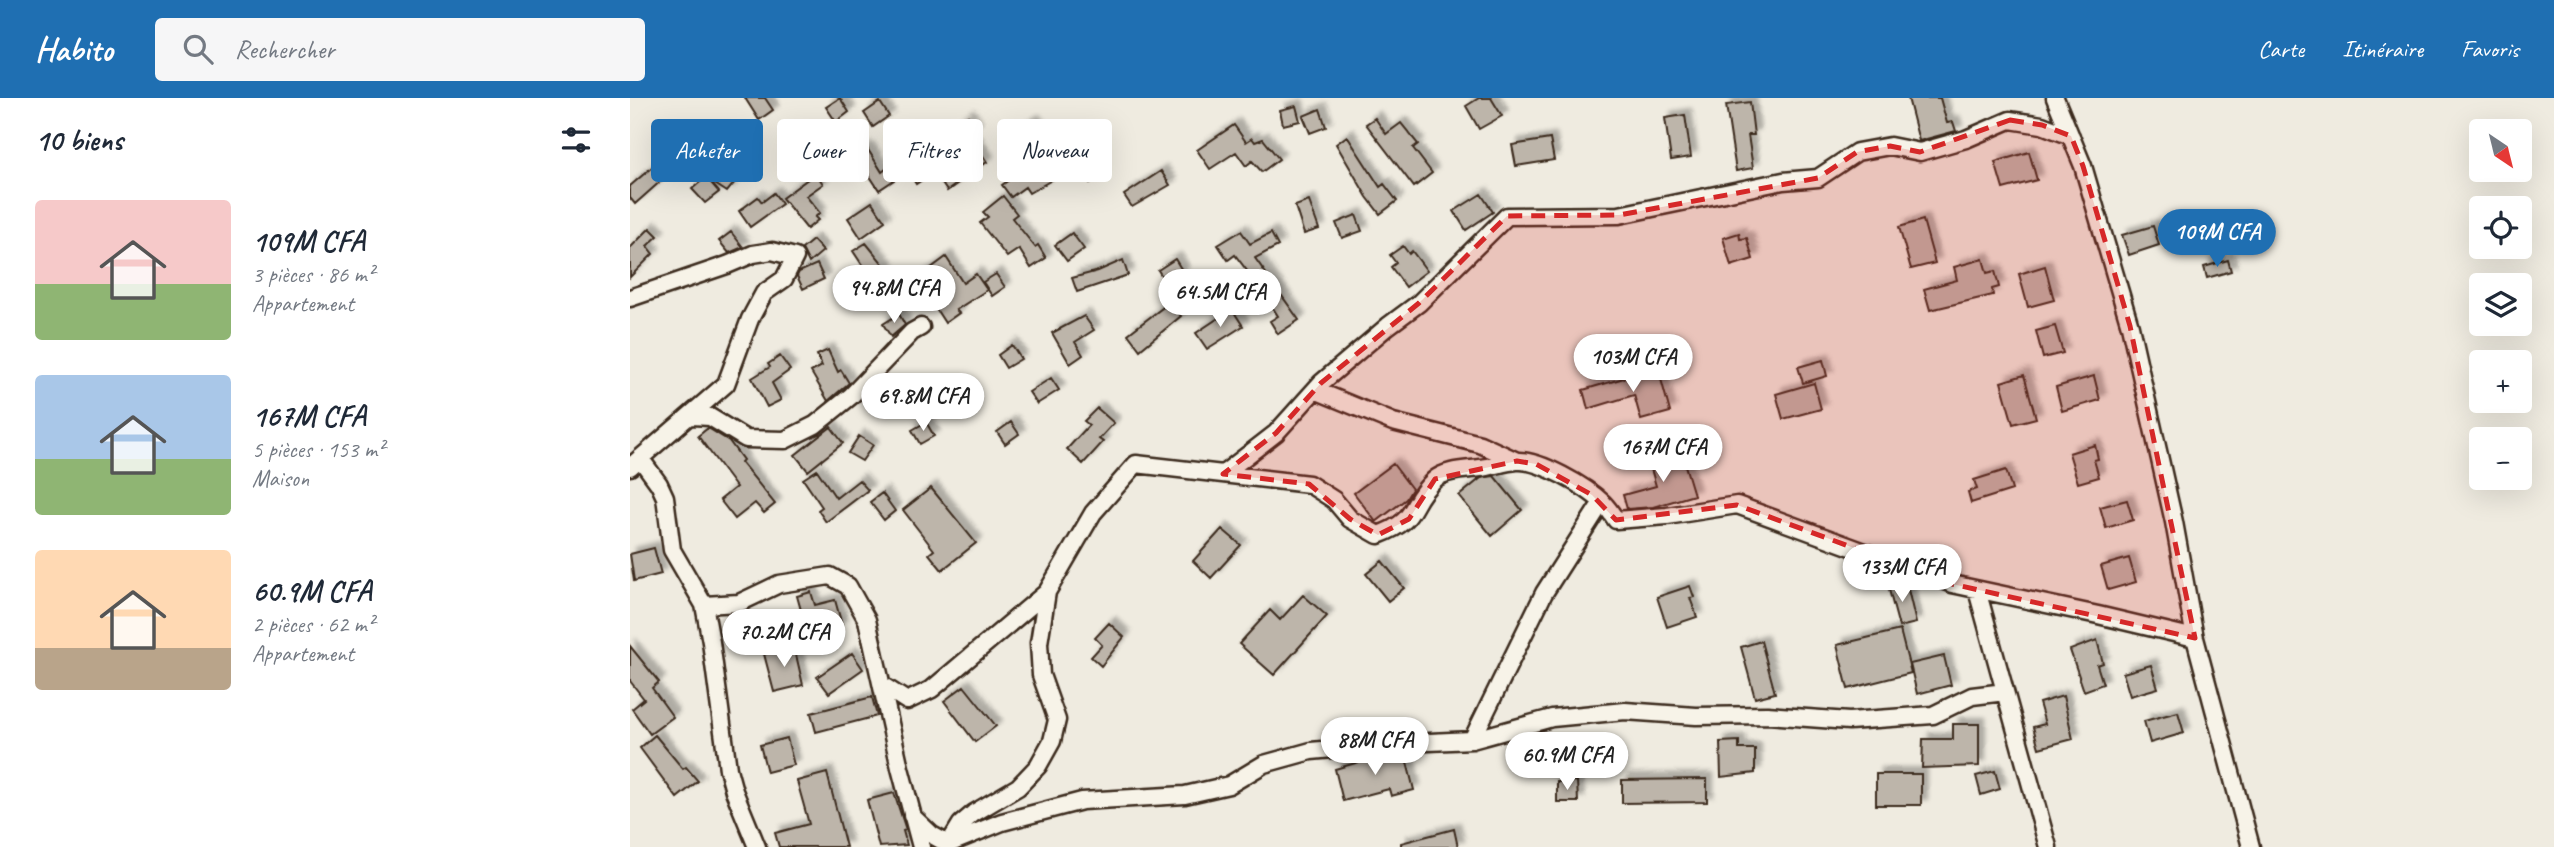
<!DOCTYPE html>
<html lang="fr">
<meta charset="utf-8">
<style>
body{margin:0;font-family:Caveat,sans-serif;background:#f6f6f7;color:#1f2937;height:100vh;display:flex;flex-direction:column;font-size:26px;white-space:nowrap}
*{box-sizing:border-box;margin:0}
p{font-size:23px;color:#747a83}
.icon{flex:none;width:38px;height:38px;fill:none;stroke:currentColor;stroke-width:2;stroke-linecap:round;stroke-linejoin:round}
.map{position:relative;flex:1;overflow:hidden}
.drawer{display:flex;flex-direction:column;background:#fff;width:630px}
.drawer>*{flex:none}
.guide{position:absolute;left:21px;top:21px;width:665px;height:63px;display:flex;gap:14px}
.needle{width:46px;rotate:145deg}
.controls{position:absolute;left:1839px;top:21px;display:grid;gap:14px}
.controls a{display:grid;place-items:center;width:63px;height:63px;border-radius:7px;background:#fff;box-shadow:0 7px 28px #0002;font-size:35px}
.price{position:absolute;translate:-50% -60px;padding:0 16px;border-radius:24px;background:#fff;color:#222;font-size:23px;line-height:46px;filter:drop-shadow(0 2px 4px #0008)}
.price::after{content:'';position:absolute;left:50%;top:42px;width:21px;height:16px;margin-left:-10px;background:inherit;clip-path:polygon(0 0,100% 0,50% 100%)}
.price.current{background:#1f6fb2;color:#fff}
ul{padding:0;list-style:none}
li{display:flex;align-items:center;gap:21px;height:175px;padding:0 35px}
li span{display:grid;place-items:center;flex:none;width:196px;height:140px;border-radius:7px;color:#555}
li>.icon{margin-inline-start:auto}
span .icon{width:84px;height:84px;fill:#fffc;stroke-width:1}
li b{font-size:30px}
h2{display:flex;justify-content:space-between;align-items:center;height:84px;padding:0 35px;font-size:30px}
.tag{padding:0 24px;border-radius:7px;background:#fff;box-shadow:0 7px 28px #0002;font-size:24px;line-height:63px}
.tag.current{background:#1f6fb2;color:#fff}
header{display:flex;align-items:center;gap:42px;box-sizing:border-box;height:98px;padding:0 35px;background:#1f6fb2;color:#fff}
header strong{font-size:33px}
nav{display:flex;gap:38px;margin-inline-start:auto;font-size:24px}
.search{width:490px;height:63px;background:#f6f6f7;display:flex;align-items:center;gap:18px;box-sizing:border-box;padding:0 24px;border-radius:7px;color:#747a83;font-size:26px}
main{display:flex;flex:1;min-height:0}
.map>svg:first-child{display:block}
</style>
<header>
<strong>Habito</strong>
<div class="search"><svg class="icon" aria-label="search" viewBox="0 0 24 24"><circle cx="10" cy="10" r="6"/><path d="M15 15l6 6"/></svg>Rechercher</div>
<nav><a>Carte</a><a>Itinéraire</a><a>Favoris</a></nav>
</header>
<main>
<section class="drawer">
<h2>10 biens<svg class="icon" aria-label="filters" viewBox="0 0 24 24"><path d="M4 7h16M4 17h16"/><circle cx="9" cy="7" r="2"/><circle cx="15" cy="17" r="2"/></svg></h2>
<ul>
<li><span style="background:linear-gradient(#f6c9c9 60%,#8fb573 0)"><svg class="icon" aria-label="home" viewBox="0 0 24 24"><path d="M3 11l9-7 9 7M6 9v11h12V9"/></svg></span><div><b>109M CFA</b><p>3 pièces · 86 m²</p><p>Appartement</p></div></li>
<li><span style="background:linear-gradient(#a9c7e8 60%,#8fb573 0)"><svg class="icon" aria-label="home" viewBox="0 0 24 24"><path d="M3 11l9-7 9 7M6 9v11h12V9"/></svg></span><div><b>167M CFA</b><p>5 pièces · 153 m²</p><p>Maison</p></div></li>
<li><span style="background:linear-gradient(#ffd9b3 70%,#b9a48a 0)"><svg class="icon" aria-label="home" viewBox="0 0 24 24"><path d="M3 11l9-7 9 7M6 9v11h12V9"/></svg></span><div><b>60.9M CFA</b><p>2 pièces · 62 m²</p><p>Appartement</p></div></li>
</ul>
</section>
<div class="map">
<svg width="1924" height="749" viewBox="0 0 1924 749">
<defs>
<filter id="shadow"><feDropShadow dx="6" dy="-6" stdDeviation="2" flood-color="#0004"/></filter>
</defs>
<rect width="100%" height="100%" fill="#efebe0"/>
<filter id="ink" filterUnits="userSpaceOnUse"><feTurbulence type="fractalNoise" baseFrequency=".0143" numOctaves="2"/><feDisplacementMap in="SourceGraphic" scale="14" xChannelSelector="R" yChannelSelector="G"/><feConvolveMatrix kernelMatrix="1 2 1 2 8 2 1 2 1" color-interpolation-filters="sRGB"/></filter>
<g filter="url(#ink)">
<path fill="#bdb5aa" stroke="#3b2a1e" stroke-width="2" filter="url(#shadow)" d="M115,0H135L143,12L129,22Z
M210,0L219,14L206,24L196,9Z
M849,0H861L872,18L849,31L836,8Z
M1278,0H1310L1317,25L1323,24L1326,33L1289,43Z
M250,4L259,18L243,29L234,15Z
M1120,4L1124,37H1118L1123,70L1106,73L1096,7Z
M666,8L670,23L653,27L650,12Z
M690,11L696,29L680,35L673,18Z
M1055,17L1061,59L1041,62L1035,20Z
M338,18L346,30L338,35L357,64L317,93L304,74L286,86L278,73L330,38L324,28Z
M745,20L756,36L771,25L788,46L783,50L802,75L784,89L736,26Z
M403,23L412,36L398,45L389,32Z
M604,27L616,44L622,40L625,44L633,41L649,61L632,74L622,63L616,68L606,54L580,71L567,52Z
M717,38L750,89L754,86L767,103L750,116L737,99L706,46Z
M204,40L219,62L198,75L184,53Z
M920,41L924,62L886,68L882,47Z
M49,46L59,58L5,106L0,100V88Z
M397,46L413,70L450,46L465,82L460,85L448,67L399,95L395,89L381,99L372,87L383,79L372,62Z
M237,50L252,74L256,71L264,82L249,92L226,57Z
M110,52L123,62L97,94L85,86Z
M1399,54L1407,82L1373,91L1365,64Z
M531,73L540,87L502,109L494,97Z
M186,75L193,86L176,98L190,115L185,119L188,122L177,131L152,100Z
M76,79L89,94L75,105L62,91Z
M144,95L152,106L120,129L109,113L128,99L132,104Z
M851,96L863,114L836,132L824,113Z
M373,98L387,116L382,120L405,149L408,147L416,160L401,170L389,151L377,159L350,125L358,119L353,114Z
M679,103L689,131L674,136L665,108Z
M242,104L255,123L231,140L218,120Z
M726,117L732,133L712,140L706,125Z
M1293,122L1305,165L1281,171L1269,129Z
M1523,128L1529,147L1499,157L1492,137Z
M20,130L28,138L17,148L23,156L0,179V150Z
M611,133L620,146L641,135L648,148L625,160L669,222L648,236L640,223L648,218L627,186L605,157L598,162L588,147Z
M101,134L113,149L99,155L89,143Z
M442,135L454,151L437,163L425,147Z
M1109,135L1110,141L1117,140L1123,161L1101,168L1093,140Z
M183,142L193,153L179,165L172,151Z
M236,145L258,172L242,182L223,153Z
M773,148L779,156L782,153L797,173L776,189L761,169L766,165L760,157Z
M316,159L333,185L346,176L357,192L326,212L329,215L315,225L295,194L285,200L277,188Z
M545,161L553,174L536,185L528,172Z
M1353,161L1357,175L1365,173L1369,189L1362,191L1363,197L1300,212L1294,191L1327,182L1324,169Z
M493,162L498,177L447,194L442,180L468,173Z
M1598,162L1601,173L1577,180L1574,169Z
M187,166L194,181L173,191L167,178L169,174Z
M1415,168L1424,202L1398,209L1389,176Z
M366,176L375,189L362,198L353,184Z
M540,204L551,218L510,252L498,236Z
M602,211L613,228L577,251L566,235Z
M269,216L275,227L261,239L253,226Z
M454,218L464,232L445,244L453,257L440,266L422,235Z
M1425,228L1433,255L1413,260L1406,233Z
M382,247L391,261L376,270L368,257Z
M198,252L208,274L211,272L219,285L198,303L181,274L192,268L187,257Z
M150,258L160,272L142,285L151,302L137,309L122,280L140,269L138,266Z
M1193,262L1197,278L1173,285L1168,269Z
M1028,270L1040,314L1011,322L1004,297L958,311L953,292Z
M1394,277L1406,320L1383,326L1371,284Z
M1464,278L1470,302L1432,313L1426,289Z
M421,280L429,292L407,306L399,294Z
M1184,285L1191,311L1153,321L1146,296Z
M249,291L258,304L245,314L235,300Z
M467,310L484,325L469,341L473,344L453,366L437,351L459,327L454,323Z
M296,324L304,338L290,346L282,332Z
M381,324L389,336L375,346L367,334Z
M201,329L213,345L178,373L165,357Z
M78,330L99,343L113,362L111,364L145,406L134,415L125,405L105,421L90,402L106,389L68,338Z
M229,338L243,347L232,363L218,355Z
M1465,347L1468,361L1464,362L1469,379L1448,385L1439,355Z
M1051,354L1064,397L1023,409L997,411L993,397L1026,388L1019,364Z
M763,366L782,391L776,401L746,424L724,395Z
M187,372L206,400L229,382L238,392L196,424L188,412L192,409L173,381Z
M1376,372L1382,392L1341,405L1338,394L1347,391L1344,382Z
M864,378L892,412L862,438L829,398L851,380Z
M301,390L346,445L312,472L299,456L304,452L273,412Z
M252,395L265,413L254,422L240,404Z
M1497,402L1503,422L1476,430L1470,409Z
M592,431L611,447L581,480L563,463Z
M24,450L31,476L4,483L0,456Z
M1499,460L1506,484L1478,492L1471,468Z
M752,463L774,490L758,503L736,476Z
M1276,483L1286,525L1269,529L1258,488Z
M1060,488L1064,499L1060,500L1067,519L1037,529L1027,499Z
M181,494L185,507L205,502L212,527L194,532L195,536L179,541L167,498Z
M673,497L697,518L644,577L609,546L640,512L650,522Z
M479,525L494,539L471,568L461,559L472,547L465,540Z
M1270,532L1281,575L1218,591L1207,547Z
M1467,542L1473,565L1467,567L1473,586L1454,593L1440,552Z
M1131,543L1145,595L1125,600L1111,549Z
M0,548L29,584L22,590L43,619L20,636L2,611L14,601L0,583Z
M164,548L173,587L144,594L134,556Z
M222,555L233,571L199,595L187,579Z
M1314,558L1321,587L1287,596L1280,566Z
M1521,567L1528,590L1500,598L1493,575Z
M334,588L366,628L345,644L314,603Z
M1433,598L1443,641L1409,650L1403,629L1415,626L1409,605Z
M242,599L247,618L186,634L181,615Z
M1548,614L1554,635L1520,645L1514,623Z
M1323,626H1349V668L1292,670L1293,641H1323Z
M25,637L53,671L56,669L68,683L47,700L10,650Z
M157,640L164,667L137,674L130,647Z
M1109,643V651H1125V675L1091,679L1090,644Z
M775,656L784,692L761,698L759,691L713,703L705,671L753,657Z
M1365,673L1370,691L1351,697L1346,678Z
M197,675L216,749H149L145,735L179,726L167,683Z
M1246,676H1291V707H1246Z
M1077,681V704L992,705V682Z
M947,683L948,704H927V684Z
M264,695L276,732L273,733L277,747L249,749L237,702Z
M824,731L828,749H771V745Z"/>
<g fill="none" stroke-linecap="round" stroke-linejoin="round">
<defs>
<path id="street" d="M1425,0L1453,68L1500,228L1544,424L1565,540L1621,749
M0,200L97,167L123,156L142,153L165,159L154,181L134,195L120,221L96,286L0,369
M685,292L763,324L850,346L887,363
M62,318L80,319L116,341L155,342L185,327L221,298L282,234L291,229
M10,360L29,386L35,399L42,452L74,507L81,544L98,671L104,693L127,749
M593,376L646,335L691,285L758,228L789,205L877,118L989,117L1153,83L1188,80L1227,54L1260,48L1290,54L1336,41L1380,22L1412,27L1441,38
M1347,492L1418,749
M74,507L109,505L149,486L200,478L218,488L237,522L270,670L291,749
M252,587L277,603L302,591L417,494
M842,642L914,495L972,404
M282,718L302,737L318,746L372,724L452,703L555,697L599,687L634,666L681,653L757,646L842,642L922,620L995,613L1066,618L1137,617L1219,623L1303,617L1342,598L1375,594
M317,749L331,726L344,715L388,689L408,668L422,643L427,622L411,577L409,545L417,494L463,415L506,366L679,386L704,402L720,421L748,437C790,422 777,407 804,382C815,372 835,372 850,370C862,369 874,364 887,363C909,361 957,389 973,405C978,410 982,416 986,422L1037,418L1107,407L1322,486L1468,517L1565,540"/>
</defs>
<use href="#street" stroke="#3b2a1e" stroke-width="21"/>
<use href="#street" stroke="#f7f3e8" stroke-width="16"/>
</g>
</g>
<path fill="#d62828" fill-opacity="0.2" stroke="#d62828" stroke-width="5" stroke-dasharray="14 9" stroke-linejoin="round" d="M1380,22L1412,27L1441,38L1453,68L1500,228L1565,540L1322,486L1107,407L986,422L962,397L906,366L887,363L805,381L779,421L748,437L720,421L679,386L593,376L646,335L691,285L789,205L877,118L989,117L1188,80L1227,54L1260,48L1290,54Z"/>
</svg>
<div class="controls">
<a><svg class="needle" viewBox="-14 -14 28 28"><path d="M0-13l5 13h-10z" fill="#e53935"/><path d="M0 13l5-13h-10z" fill="#747a83"/></svg></a>
<a><svg class="icon" aria-label="locate" viewBox="0 0 24 24"><circle cx="12" cy="12" r="6"/><path d="M12 2v4M12 18v4M2 12h4M18 12h4"/></svg></a>
<a><svg class="icon" aria-label="layers" viewBox="0 0 24 24"><path d="M12 4l9 5-9 5-9-5zM3 14l9 5 9-5"/></svg></a>
<a>+</a>
<a>−</a>
</div>
<b class="price current" style="left:1587px;top:171px">109M CFA</b>
<b class="price" style="left:264px;top:227px">94.8M CFA</b>
<b class="price" style="left:590px;top:231px">64.5M CFA</b>
<b class="price" style="left:1003px;top:296px">103M CFA</b>
<b class="price" style="left:293px;top:335px">69.8M CFA</b>
<b class="price" style="left:1033px;top:386px">167M CFA</b>
<b class="price" style="left:1272px;top:506px">133M CFA</b>
<b class="price" style="left:154px;top:571px">70.2M CFA</b>
<b class="price" style="left:745px;top:679px">88M CFA</b>
<b class="price" style="left:937px;top:694px">60.9M CFA</b>
<div class="guide">
<a class="tag current">Acheter</a>
<a class="tag">Louer</a>
<a class="tag">Filtres</a>
<a class="tag">Nouveau</a>
</div>
</div>
</main>
